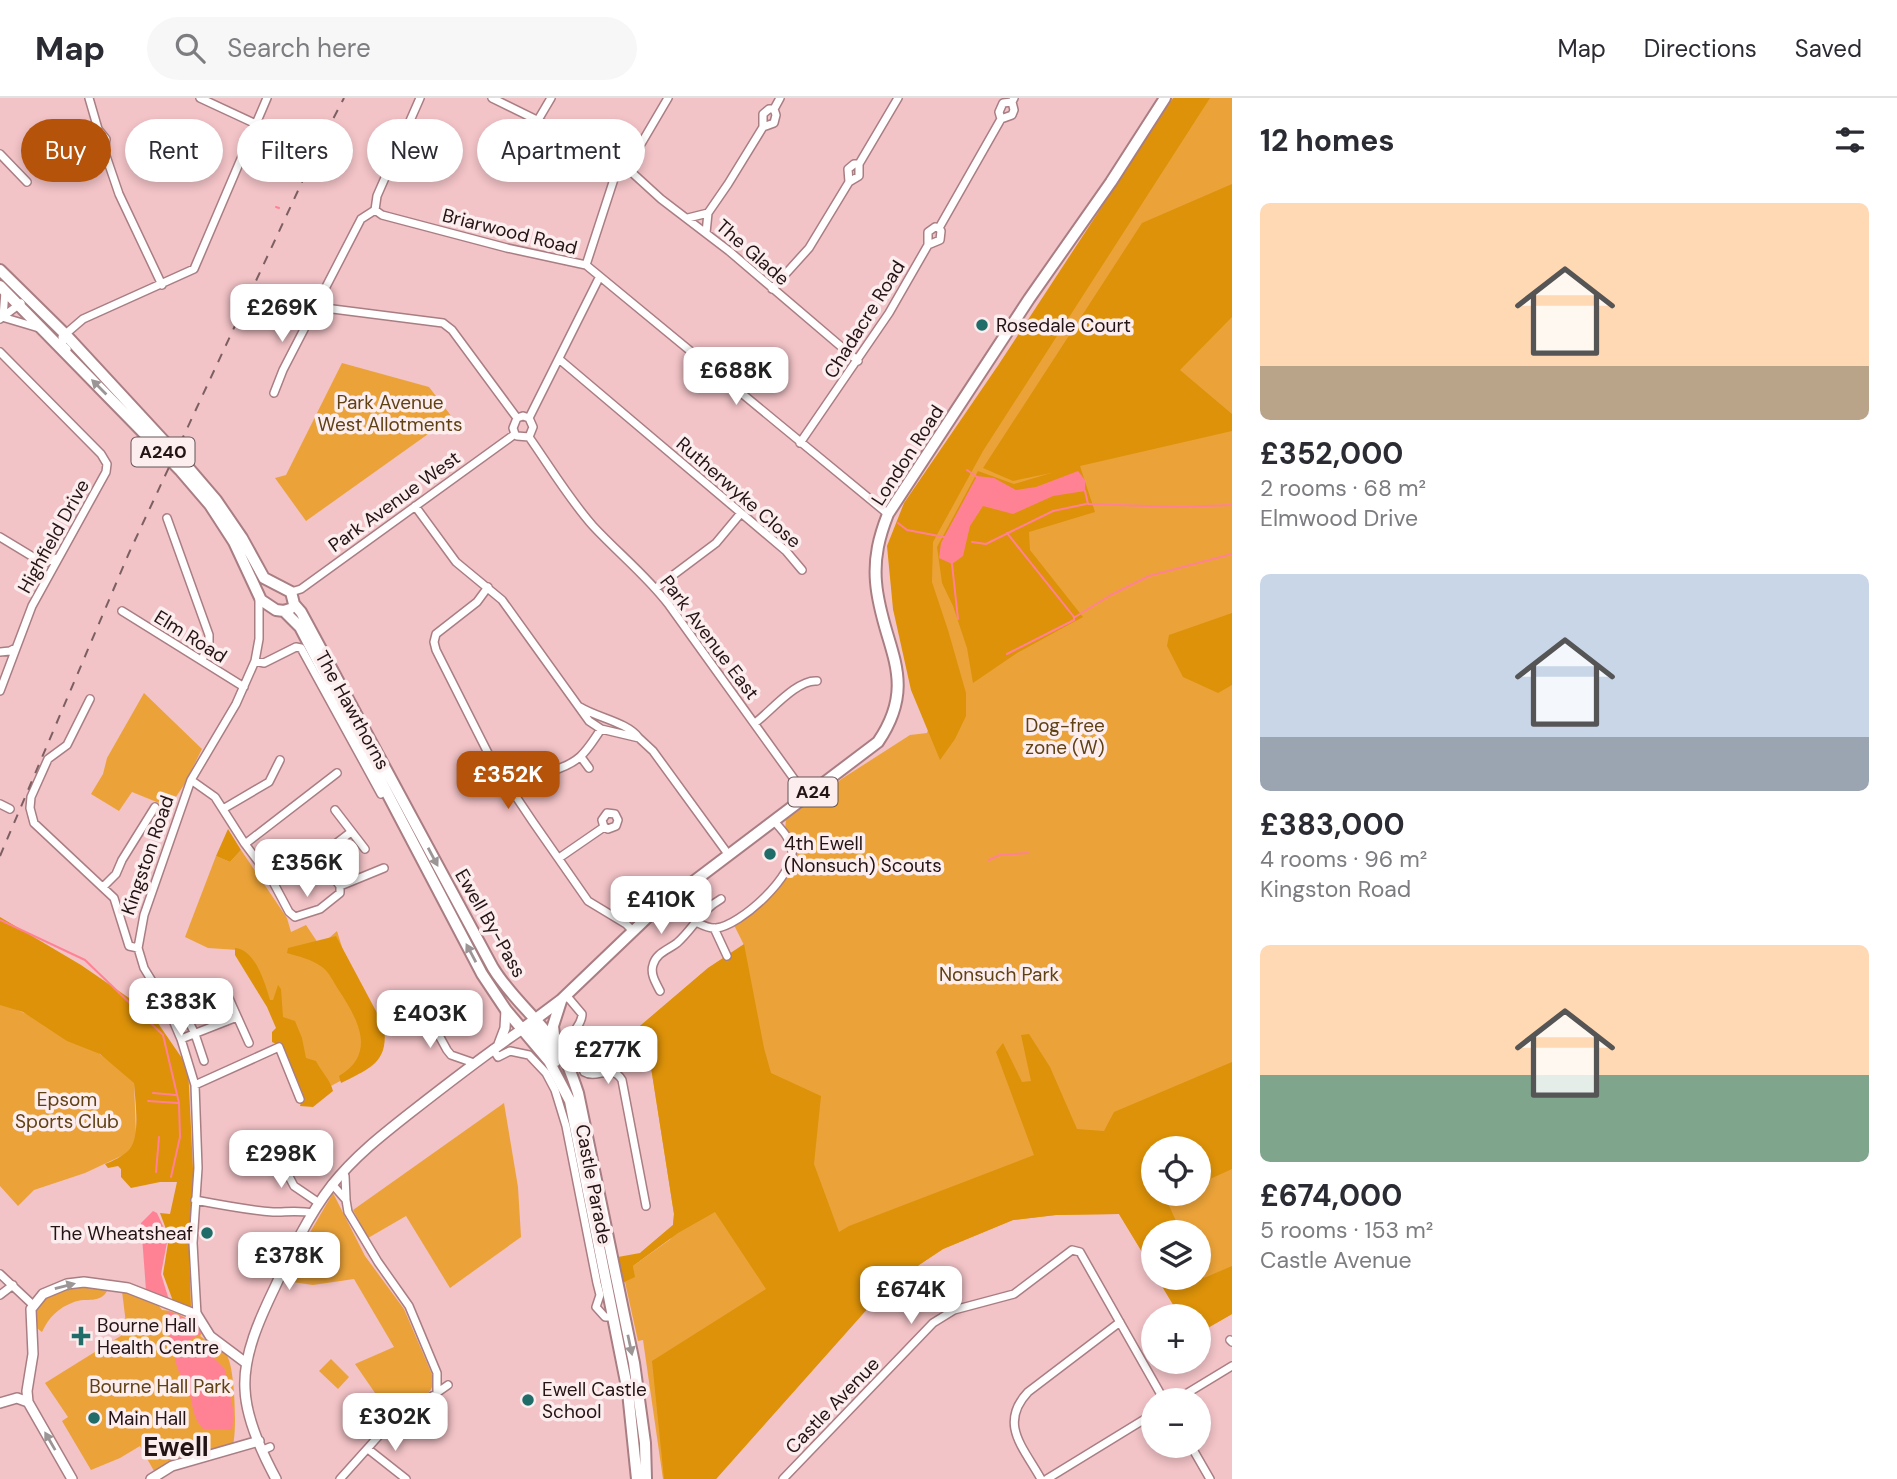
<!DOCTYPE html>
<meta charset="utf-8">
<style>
body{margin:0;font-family:"DM Sans",sans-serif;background:#f7f7f7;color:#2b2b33;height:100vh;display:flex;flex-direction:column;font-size:26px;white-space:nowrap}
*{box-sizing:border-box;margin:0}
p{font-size:23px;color:#7c7c81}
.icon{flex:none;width:38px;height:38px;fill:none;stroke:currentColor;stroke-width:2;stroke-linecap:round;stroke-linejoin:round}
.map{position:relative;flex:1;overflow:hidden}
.details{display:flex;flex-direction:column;background:#fff;width:665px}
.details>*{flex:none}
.top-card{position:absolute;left:21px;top:21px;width:665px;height:63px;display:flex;gap:14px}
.controls{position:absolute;left:1141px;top:1038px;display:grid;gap:14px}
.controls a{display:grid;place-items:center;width:70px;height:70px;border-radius:50%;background:#fff;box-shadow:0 4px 10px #0003;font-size:35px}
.price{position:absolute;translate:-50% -60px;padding:0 16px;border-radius:14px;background:#fff;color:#222;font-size:23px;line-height:46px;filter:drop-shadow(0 2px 4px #0008)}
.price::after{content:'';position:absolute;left:50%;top:42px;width:21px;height:16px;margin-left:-10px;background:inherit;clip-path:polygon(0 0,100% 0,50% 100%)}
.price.on{background:#b45309;color:#fff}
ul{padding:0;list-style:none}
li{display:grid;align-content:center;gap:14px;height:371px;padding:0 28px}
li span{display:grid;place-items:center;height:217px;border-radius:10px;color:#555}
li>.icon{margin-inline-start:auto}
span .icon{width:126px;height:126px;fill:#fffc;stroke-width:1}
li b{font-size:30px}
h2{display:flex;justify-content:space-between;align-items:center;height:84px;padding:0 28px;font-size:30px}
.tag{padding:0 24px;border-radius:32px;background:#fff;box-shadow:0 4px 10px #0003;font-size:24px;line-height:63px}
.tag.on{background:#b45309;color:#fff}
header{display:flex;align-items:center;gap:42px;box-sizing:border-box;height:98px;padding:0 35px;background:#fff;border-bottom:2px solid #e1e1e2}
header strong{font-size:33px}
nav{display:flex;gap:38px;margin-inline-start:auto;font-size:24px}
.search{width:490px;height:63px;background:#f7f7f7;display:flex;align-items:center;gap:18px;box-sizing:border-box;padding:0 24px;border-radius:38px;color:#7c7c81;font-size:26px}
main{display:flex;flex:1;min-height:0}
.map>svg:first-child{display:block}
</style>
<header>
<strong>Map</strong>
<div class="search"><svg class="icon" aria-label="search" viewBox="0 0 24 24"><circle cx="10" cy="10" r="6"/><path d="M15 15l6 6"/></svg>Search here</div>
<nav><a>Map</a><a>Directions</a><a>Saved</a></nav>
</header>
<main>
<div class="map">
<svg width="1232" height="1381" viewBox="0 0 1232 1381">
<rect width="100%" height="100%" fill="#f2c3c7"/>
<path fill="#eba339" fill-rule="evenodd" d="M1176,0H1232V1216L1199,1235V1218H1180L1157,1180H1199V1134H1153V1172L1119,1116L1056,1117L1013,1122L943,1151L919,1167L869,1209L716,1381H663L643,1242L638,1243L625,1184L634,1179L633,1168L672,1140L640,1155L673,1127L674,1116L650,963L640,928L708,870L744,847L734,827C770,800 788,795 795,746L785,731L786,722L843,680L910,637L927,635L930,626L893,511ZM1153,1050H1199V1096H1153Z
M342,265L429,289L452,319L306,423L275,380L286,377Z
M144,595L202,651L184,687L169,709L132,694L119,713L91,696L103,676L107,660Z
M241,752L287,820L291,834L306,827L320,848L337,833L367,930L371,966L311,999L268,909L238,852L208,850L185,839L216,758L230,764Z
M0,906C49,922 97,949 134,984L136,1037L132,1053L85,1075L34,1092L18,1108L0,1088Z
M504,1005L518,1089L521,1139L450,1190L406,1118L368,1140L353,1112Z
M333,1095L365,1158L404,1211L434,1281C433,1300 409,1309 395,1318H391L355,1266L394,1249L354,1181L313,1187L285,1183L305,1143Z
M81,1187L108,1191C101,1207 86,1199 74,1204C58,1210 49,1219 42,1234C36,1230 35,1227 35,1220C35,1195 61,1192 81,1187Z
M122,1193C135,1195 154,1200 162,1212C175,1212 194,1223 202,1235L200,1238C208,1244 221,1250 227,1258C235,1269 237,1334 233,1347L193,1358L182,1359L154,1373L140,1348L120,1360L91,1372L62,1323L68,1319L45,1285L127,1234Z
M331,1261L349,1279L338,1291L319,1273Z"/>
<path fill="#dd9209" d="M1173,0H1210L983,353L933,444L932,484L948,532L966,595V618L955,641L940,662L911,592L893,511L887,448L904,405L999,266Z
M1232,86V219L1180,272L1232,316V333L1080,368L1095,414L1029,434L1030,452L1083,519L1017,555L973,585L967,550L953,508L942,485L937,449L978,373L1014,386L1051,375L1013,383L983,370L1142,125Z
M1232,515V587L1218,595L1183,579L1167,548L1169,537Z
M228,731L241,752L230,764L216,758Z
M0,819L81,867L151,915L188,969L194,1091L189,1149L191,1210L173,1203L163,1176L169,1139L160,1115L170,1116L177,1084H160L131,1090L121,1079V1071L118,1068L108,1070L105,1066C113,1063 123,1058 129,1052C141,1039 135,1001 134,985L100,956L67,943L23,914L0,907Z
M336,838L384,928C389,965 370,970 341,985L339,978C378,955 357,920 338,891C333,883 329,874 322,869C311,861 300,859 287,855L288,850Z
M744,846L764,950L771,975L821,998L814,1066L839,1134L849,1128L1034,1057L996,954L1003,945L1022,984L1031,983L1021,937L1029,936L1050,969L1077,1031L1104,1033L1114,1014L1232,964V1071L1199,1086V1050H1153V1096H1177L1166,1101L1181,1134H1153V1172L1119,1116L1056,1117L1013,1122L943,1151L919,1167L869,1209L716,1381H664L652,1263L766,1191L715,1114L678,1135L633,1168L635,1179L623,1185L618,1159L640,1155L673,1127L674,1116L650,963L640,928L708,870Z
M235,850C255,851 265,885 270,902H273L278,887L281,891L283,919L295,923L302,940L306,960L316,963C322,975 330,981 333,993L313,1009L300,1008L303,996L283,949L272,944V934L276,930L267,909L235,857Z
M1232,1168V1216L1199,1235V1218H1180L1157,1180H1199V1171L1204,1180Z"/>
<path fill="#ff8294" d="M1078,373L1085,382V393L1053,398L1013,416L983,408L970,428L963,458L952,466L939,460L941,445L977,378L994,380L1016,392L1036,389Z
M153,1113L157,1115L168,1139L161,1176L169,1202L146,1192L141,1125Z
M171,1214L185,1220L202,1235L181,1247L173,1245L170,1240L166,1215Z
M200,1246L225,1271L234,1316L232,1332L203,1331C192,1319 193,1307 189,1293C184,1280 177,1276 175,1260Z"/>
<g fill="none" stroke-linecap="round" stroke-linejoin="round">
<path stroke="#ff8294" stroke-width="2" d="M276,109L279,110
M967,372L977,379
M1085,393L1088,406L1178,409L1232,407
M898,425L907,432L944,439
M1007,435L1074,519V522L1007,556
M972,444L986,446L1053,413L1086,406
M952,466L958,521
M1075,519L1111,497L1149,478L1232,456
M989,762L1000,757L1028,755
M0,822L85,862L163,937L179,1005L180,1039L171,1079
M153,995L176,997
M148,1003L178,1005
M156,1074L159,1039"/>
<defs>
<path id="minor" d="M89,0L98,31L106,41L104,52
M200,0L256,26
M492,0L614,60
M1001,21L1012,17L1014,12L1012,4
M538,22L551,0
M763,29L774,25L776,17L774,11
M98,31L96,44L104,52L119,96L162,187
M0,56L27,84
M612 66a8 8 0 1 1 16 0a8 8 0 1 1-16 0Z
M626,60L638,51L668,0
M627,70L661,101L729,153L858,263
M849,84L848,71L854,66H859
M375,112L382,117L507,150L586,167L888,416
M375,112L377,98L420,0
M688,120L708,115
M706,135L708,115L728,86L763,29V16L769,11H774L780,0
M928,147L940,142L941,133L939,130L1001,21L999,14L1003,5L1012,4L1014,0
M586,167L614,81L615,73
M772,191L809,150L849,84L859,78V66L898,0
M317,209L443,225L452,232L517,320
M2,219L39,230
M3,219L5,194
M0,221L21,205
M67,251L63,247L62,239L83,221L194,171L267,0
M0,254L101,356L107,366L106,374L32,508L0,593
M559,261L786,453L802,472
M274,295L283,272L361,121L375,112
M529,320L599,180
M515,336L517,338L529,339L533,329L529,320
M515,336L513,330L517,320L523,318L529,320
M529,339C550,369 569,401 593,428C618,455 647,478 669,507L807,699
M800,345L889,215L928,147V134L935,129L939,130
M415,408L456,464L502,502L589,623L601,631L639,640L653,653L728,756
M167,420L209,537V544L202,562
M0,439L43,465L57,460
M488,489L477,504L436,536L434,544L436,552L492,663L533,724L588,803L626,826L633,833
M656,490L716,445L741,415
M291,494L301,491L515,336
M122,513L244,589
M0,554L10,553L16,550
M255,563L264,565L296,549L301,550L381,696
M90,601L67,647L48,661L31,699L30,710L34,725L114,800L129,848L138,850
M580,609C598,620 627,624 639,640
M755,625C770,614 797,581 817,583
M581,659L589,670
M549,674C579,665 585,656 601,631
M191,682L215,699L245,746L337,675
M0,706L10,711
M223,711L269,684L280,662
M335,712L365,751
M245,746L272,782L289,814L295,819L320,811L340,795V788L384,770
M559,760L604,729L602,722L607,715L615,716L618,722L616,728L608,731L604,729
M340,788L320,763L321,757L351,734
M103,789L116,776L122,762L155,709
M696,824C702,827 709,831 716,830C740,828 796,777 792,751C790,740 781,731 774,723
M714,830L727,858
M223,887L249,945
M660,893C656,885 650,876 653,867C656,855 668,852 677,845C693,831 701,812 721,801
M566,897L582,916C582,927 573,931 571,941L584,974C597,982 612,965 622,982L646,1108
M419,901L447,952L451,957L474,965
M180,906L195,936L204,963
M181,941L237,919
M493,951L498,959L510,953L529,957L546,975L555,992L566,1028L597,1185L600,1197L596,1209L605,1219H613
M195,987L279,949L300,1001
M274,1050L294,1088L319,1105
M343,1074L345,1078L346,1101
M332,1086L346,1102L348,1114L378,1164L409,1208L437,1275V1295
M195,1102C221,1107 247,1112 273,1114C287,1114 299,1112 313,1115
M0,1176L33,1207
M0,1197L13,1187
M197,1217L193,1145L198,1070L195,987L181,941L166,906L144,870L138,850L144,817L191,682L236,606L255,563L259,541V500
M1230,1242L1232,1244
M1176,1302L1232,1268
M1191,1348L1210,1381
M368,1351L406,1381
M263,1352L270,1349
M340,1381L384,1332L448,1287
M783,1381L933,1225L954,1212L1014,1196L1072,1152L1080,1154L1164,1302
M1041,1381C1024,1350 998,1326 1028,1294L1120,1224
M1047,1381L1153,1316"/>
<path id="major" d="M499,946L505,930L506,912
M0,1305L17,1300L28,1304
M72,1381L28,1304L27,1293L33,1256L31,1211L43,1196L67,1186L84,1184L128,1190L197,1217L210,1238L246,1265
M151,1381L172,1368L259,1343
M276,1381C262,1355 246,1321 245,1291C243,1257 260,1220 275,1189C291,1154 308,1118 332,1087C354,1059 382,1037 410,1015C447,986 483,958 521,932"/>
<path id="highway" d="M0,172L65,236L186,367L216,402L242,440L264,480L291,494L294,506L301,514L493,870C510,898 536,919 555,945C566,960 572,977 578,995L634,1265L645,1345L646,1381
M0,188L180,372L210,407L234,444L261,502L276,512L284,513L290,511
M284,513L300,529L482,876L506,912L549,963L570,1003L628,1294L637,1381
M535,922L532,931L556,963
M521,932L561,902L652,815L878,644C921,581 881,547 876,484C874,459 879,439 888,416L1029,201L1111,84L1165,0
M555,945L553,928L561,903"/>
</defs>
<use href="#minor" stroke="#a97e83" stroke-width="10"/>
<use href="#major" stroke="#a97e83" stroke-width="12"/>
<use href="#highway" stroke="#a97e83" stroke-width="14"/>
<use href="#minor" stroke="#fff" stroke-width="7"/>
<use href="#major" stroke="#fff" stroke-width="9"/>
<use href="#highway" stroke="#fff" stroke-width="10"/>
<path stroke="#7c5f62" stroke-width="2" stroke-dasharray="9 9" stroke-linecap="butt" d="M0,758L129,455L317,52L344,0"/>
</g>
<defs><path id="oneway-solid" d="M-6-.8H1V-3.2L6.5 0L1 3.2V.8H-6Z" transform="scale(1.75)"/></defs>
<g fill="#9c9596">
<use href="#oneway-solid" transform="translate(99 289) rotate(-135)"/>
<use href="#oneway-solid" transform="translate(433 759) rotate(62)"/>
<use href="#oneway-solid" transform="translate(471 855) rotate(-118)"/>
<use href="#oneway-solid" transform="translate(65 1188) rotate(-14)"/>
<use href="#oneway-solid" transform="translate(630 1247) rotate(78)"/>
<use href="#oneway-solid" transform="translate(50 1343) rotate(-120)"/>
</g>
<g fill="#206c69" stroke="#fcedee" stroke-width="2.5">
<circle cx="982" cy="227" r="7"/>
<circle cx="770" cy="756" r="7"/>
<circle cx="207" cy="1135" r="7"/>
<path d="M77.5 1227.5h7v7h7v7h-7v7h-7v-7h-7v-7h7z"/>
<circle cx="528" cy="1302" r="7"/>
<circle cx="94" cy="1320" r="7"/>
</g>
<g text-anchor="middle" stroke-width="7" stroke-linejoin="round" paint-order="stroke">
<g fill="#fcedee" stroke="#655557" stroke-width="2">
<rect x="131.5" y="339.5" width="63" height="29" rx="5"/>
<rect x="788.5" y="679.5" width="49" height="29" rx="5"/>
</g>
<g font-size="18" font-weight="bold" fill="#241416">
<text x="163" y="360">A240</text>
<text x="813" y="700">A24</text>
</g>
<g font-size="19" fill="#241416" stroke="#fcedee">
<text transform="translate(510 133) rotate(14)" y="7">Briarwood Road</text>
<text transform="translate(753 154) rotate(41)" y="7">The Glade</text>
<text transform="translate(864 221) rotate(-58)" y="7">Chadacre Road</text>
<text transform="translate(907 357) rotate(-57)" y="7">London Road</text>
<text transform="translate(739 394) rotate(41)" y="7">Rutherwyke Close</text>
<text transform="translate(394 403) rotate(-36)" y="7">Park Avenue West</text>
<text transform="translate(53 438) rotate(-61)" y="7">Highfield Drive</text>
<text transform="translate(191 538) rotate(32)" y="7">Elm Road</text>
<text transform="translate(710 539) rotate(53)" y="7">Park Avenue East</text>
<text transform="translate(353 612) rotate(61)" y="7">The Hawthorns</text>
<text transform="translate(147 757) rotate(-71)" y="7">Kingston Road</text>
<text transform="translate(491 825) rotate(60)" y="7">Ewell By-Pass</text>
<text transform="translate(594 1086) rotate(79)" y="7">Castle Parade</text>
<text transform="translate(832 1307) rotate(-46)" y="7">Castle Avenue</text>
</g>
<g font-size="19" fill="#241416" stroke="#fcedee" text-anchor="start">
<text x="996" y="234">Rosedale Court</text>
<text x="784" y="752">4th Ewell<tspan x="784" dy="22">(Nonsuch) Scouts</tspan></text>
<text x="193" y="1142" text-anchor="end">The Wheatsheaf</text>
<text x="97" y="1234">Bourne Hall<tspan x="97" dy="22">Health Centre</tspan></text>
<text x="542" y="1298">Ewell Castle<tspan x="542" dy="22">School</tspan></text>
<text x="108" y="1327">Main Hall</text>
</g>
<g font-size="19" fill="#604114" stroke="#fcedee">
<text x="390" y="311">Park Avenue<tspan x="390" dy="22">West Allotments</tspan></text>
<text x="1065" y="634">Dog-free<tspan x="1065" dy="22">zone (W)</tspan></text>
<text x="999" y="883">Nonsuch Park</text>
<text x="67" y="1008">Epsom<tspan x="67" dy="22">Sports Club</tspan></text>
<text x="160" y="1295">Bourne Hall Park</text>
</g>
<g font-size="26" font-weight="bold" fill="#241416" stroke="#fcedee">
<text x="176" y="1358">Ewell</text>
</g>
</g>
</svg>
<div class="controls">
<a><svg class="icon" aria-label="locate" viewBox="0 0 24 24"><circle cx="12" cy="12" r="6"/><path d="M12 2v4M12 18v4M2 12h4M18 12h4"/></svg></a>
<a><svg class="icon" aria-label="layers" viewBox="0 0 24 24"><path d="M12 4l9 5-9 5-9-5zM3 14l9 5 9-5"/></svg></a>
<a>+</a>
<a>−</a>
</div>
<b class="price" style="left:282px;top:246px">£269K</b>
<b class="price" style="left:736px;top:309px">£688K</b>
<b class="price on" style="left:508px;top:713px">£352K</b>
<b class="price" style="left:307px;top:801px">£356K</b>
<b class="price" style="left:661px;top:838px">£410K</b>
<b class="price" style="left:181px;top:940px">£383K</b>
<b class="price" style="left:430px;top:952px">£403K</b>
<b class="price" style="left:608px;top:988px">£277K</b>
<b class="price" style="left:281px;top:1092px">£298K</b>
<b class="price" style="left:289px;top:1194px">£378K</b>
<b class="price" style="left:911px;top:1228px">£674K</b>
<b class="price" style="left:395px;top:1355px">£302K</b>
<div class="top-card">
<a class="tag on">Buy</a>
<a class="tag">Rent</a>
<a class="tag">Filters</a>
<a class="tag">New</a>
<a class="tag">Apartment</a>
</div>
</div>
<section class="details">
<h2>12 homes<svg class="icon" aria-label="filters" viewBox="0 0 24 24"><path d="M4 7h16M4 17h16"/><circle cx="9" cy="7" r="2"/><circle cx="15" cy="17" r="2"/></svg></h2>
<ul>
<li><span style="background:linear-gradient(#ffd9b3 75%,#b9a48a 0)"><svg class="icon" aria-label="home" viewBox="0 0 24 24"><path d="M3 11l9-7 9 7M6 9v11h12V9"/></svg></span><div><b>£352,000</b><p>2 rooms · 68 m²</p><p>Elmwood Drive</p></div></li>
<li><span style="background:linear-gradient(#c9d6e8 75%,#9aa5b1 0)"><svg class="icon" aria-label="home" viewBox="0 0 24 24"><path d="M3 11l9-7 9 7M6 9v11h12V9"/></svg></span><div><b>£383,000</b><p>4 rooms · 96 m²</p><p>Kingston Road</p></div></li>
<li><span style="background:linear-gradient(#ffd9b3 60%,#7fa58c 0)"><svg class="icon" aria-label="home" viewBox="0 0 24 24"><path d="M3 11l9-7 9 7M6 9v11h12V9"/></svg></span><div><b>£674,000</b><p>5 rooms · 153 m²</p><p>Castle Avenue</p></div></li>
</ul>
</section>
</main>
